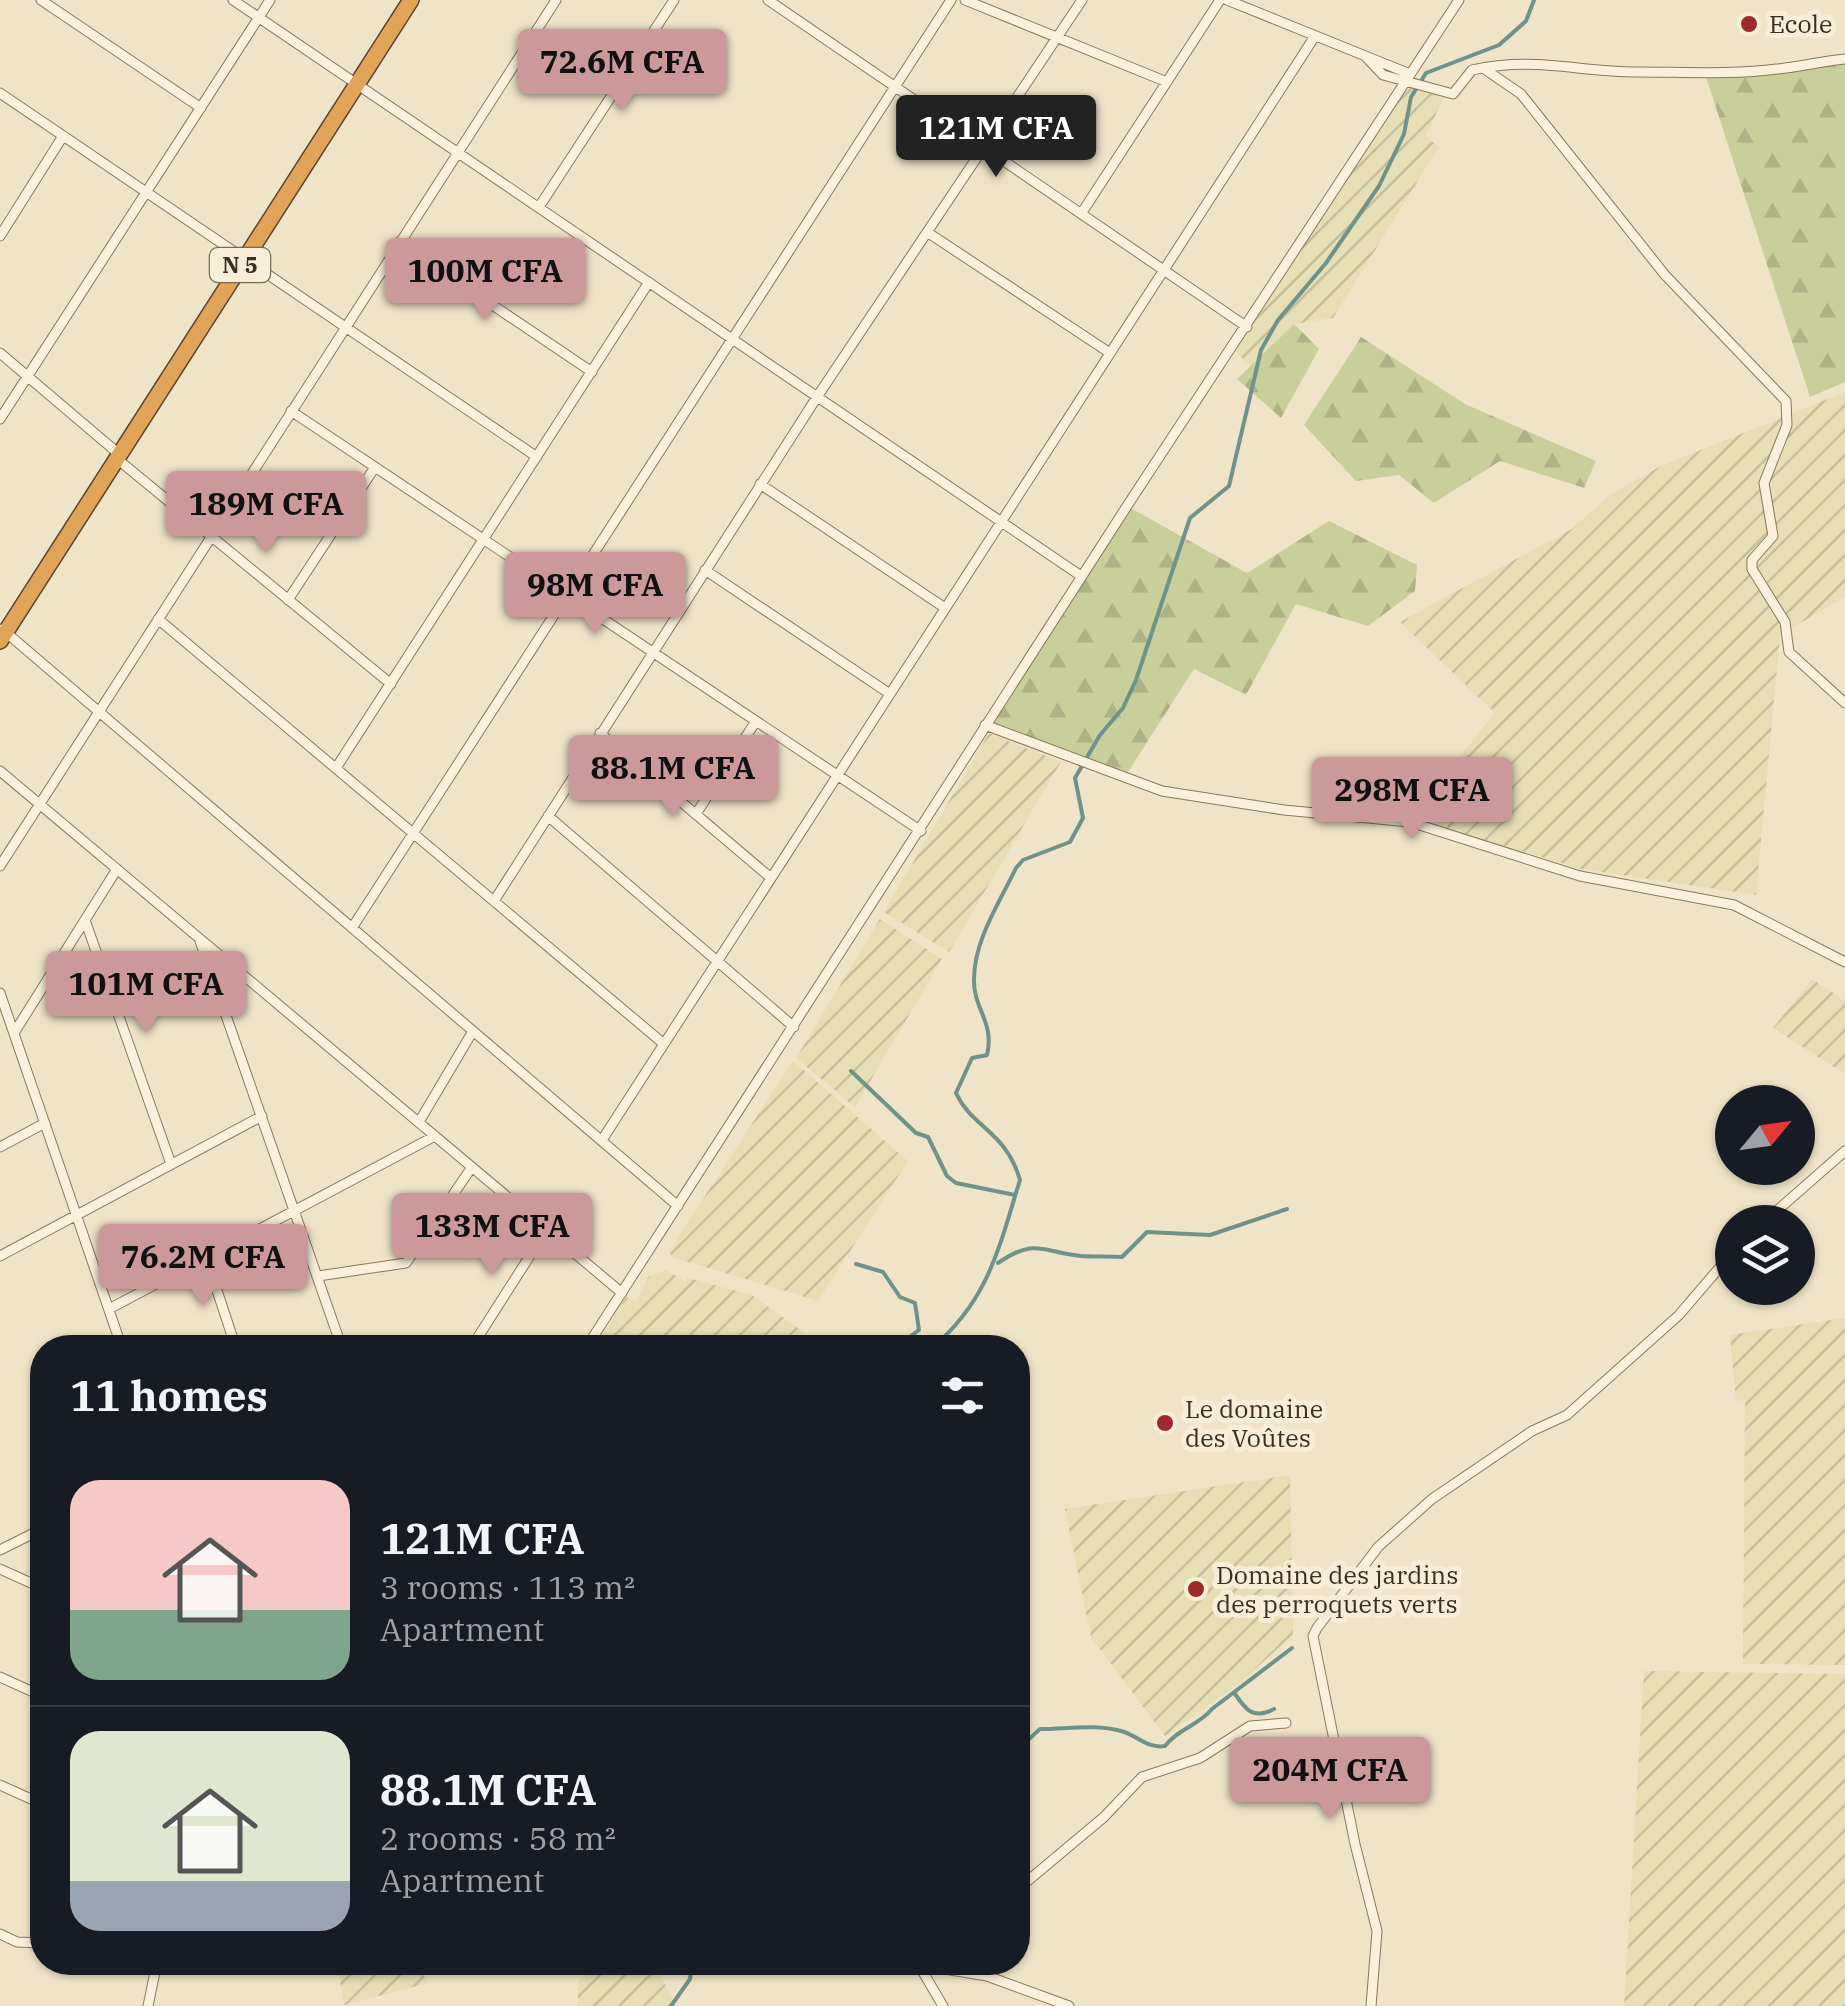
<!DOCTYPE html>
<meta charset="utf-8">
<style>
body{margin:0;font-family:"IBM Plex Serif",serif;background:#242831;color:#f1f3f6;height:100vh;display:flex;flex-direction:column;font-size:38px;white-space:nowrap}
*{box-sizing:border-box;margin:0}
p{font-size:32px;color:#9ea1a6}
.icon{flex:none;width:55px;height:55px;fill:none;stroke:currentColor;stroke-width:2;stroke-linecap:round;stroke-linejoin:round}
.map{position:relative;flex:1;overflow:hidden}
.drawer{position:absolute;left:30px;top:1335px;width:1000px;height:640px;display:flex;flex-direction:column;background:#171b24;border-radius:40px;box-shadow:0 2px 8px #0004}
.drawer>*{flex:none}
.needle{width:65px;rotate:61deg}
.buttons{position:absolute;left:1715px;top:1085px;display:grid;gap:20px}
.buttons a{display:grid;place-items:center;width:100px;height:100px;border-radius:50%;background:#171b24;box-shadow:0 2px 8px #0004;font-size:50px}
.price{position:absolute;translate:-50% -85px;padding:0 22px;border-radius:10px;background:#cc999b;color:#111;font-size:32px;line-height:65px;filter:drop-shadow(0 2px 5px #0008)}
.price::after{content:'';position:absolute;left:50%;top:60px;width:30px;height:22px;margin-left:-15px;background:inherit;clip-path:polygon(0 0,100% 0,50% 100%)}
.price.on{background:#222;color:#fff}
ul{padding:0;list-style:none}
li{display:flex;align-items:center;gap:30px;height:250px;padding:0 40px}
li+li{border-top:2px solid #363941}
li span{display:grid;place-items:center;flex:none;width:280px;height:200px;border-radius:30px;color:#555}
li>.icon{margin-inline-start:auto}
span .icon{width:120px;height:120px;fill:#fffc;stroke-width:1}
li b{font-size:42px}
h2{display:flex;justify-content:space-between;align-items:center;height:120px;padding:0 40px;font-size:42px}
.map>svg:first-child{display:block}
</style>
<div class="map">
<svg width="1845" height="2006" viewBox="0 0 1845 2006">
<defs>
<pattern id="farmland-furrows" width="10" height="10" patternUnits="userSpaceOnUse" patternTransform="scale(2.5)"><rect width="10" height="10" fill="#e6deb5"/><path d="M-1 1l2-2M0 10L10 0M9 11l2-2" fill="none" stroke="#c6bf9b"/></pattern>
<pattern id="forest-firs" width="22" height="20" patternUnits="userSpaceOnUse" patternTransform="scale(2.5)"><rect width="22" height="20" fill="#c9cf9b"/><path d="M5 1l3.5 6h-7zM16 11l3.5 6h-7z" fill="#aeb285"/></pattern>
</defs>
<rect width="100%" height="100%" fill="#f0e4c8"/>
<path fill="url(#farmland-furrows)" d="M1405,83L1444,98L1425,136L1439,147L1333,318L1294,324L1251,366L1233,349Z
M1845,392V597L1780,635L1756,895L1581,869L1410,817L1495,713L1400,622L1572,529L1611,494L1661,466Z
M989,733L1061,762L949,952L884,912Z
M880,919L942,959L855,1107L796,1058Z
M1812,979L1845,1001V1074L1773,1028Z
M793,1061L908,1161L818,1301L672,1257L669,1251Z
M666,1270L685,1281L688,1278L752,1295L805,1333L797,1347H595L626,1297L636,1302L648,1277Z
M1845,1318V1665L1743,1664L1745,1400L1736,1401L1730,1335Z
M1290,1475L1293,1635L1237,1685L1165,1736L1091,1637L1065,1509Z
M1644,1671L1845,1674V2006H1624Z
M604,1962L655,1965L676,2006H578V1981Z
M337,1963H417L428,1983L344,2005Z"/>
<path fill="url(#forest-firs)" d="M1845,59V382L1810,397L1704,71Z
M1294,324L1319,349L1281,418L1237,379Z
M1361,337L1465,404L1596,461L1584,488L1500,461L1434,503L1399,475L1356,481L1304,425Z
M1127,506L1247,573L1329,521L1417,565L1415,591L1368,626L1296,604L1246,695L1194,669L1126,775L985,725Z"/>
<g fill="none" stroke-linecap="round" stroke-linejoin="round">
<path stroke="#6f938a" stroke-width="4" d="M851,1071L916,1133L928,1137L947,1176L956,1183L1015,1195
M998,1263C1036,1237 1042,1252 1081,1256C1095,1257 1108,1256 1122,1257L1147,1232L1210,1235L1287,1209
M856,1264L883,1272L900,1297L915,1303L919,1330L908,1338L907,1348
M932,1348C989,1300 999,1247 1020,1180C1006,1131 972,1128 956,1093L972,1058L987,1055C995,1022 973,1009 974,979C974,941 999,903 1016,868L1023,860L1070,842L1083,818L1075,778L1100,735L1123,708L1136,680L1190,518L1229,486L1261,350L1278,320L1326,263L1379,186L1404,134L1411,97L1426,73L1499,45L1526,21L1534,0
M1235,1694C1246,1710 1253,1720 1274,1709
M1018,1749L1040,1729C1066,1729 1096,1724 1121,1731C1137,1735 1147,1749 1165,1746C1179,1728 1198,1726 1212,1709L1292,1648
M671,2006L690,1979L692,1962"/>
<defs>
<path id="street" d="M41,0L201,108
M233,0L1081,576
M768,0L1247,327
M965,0L1167,82
M1227,0L1410,74
M1366,57L1383,75L1453,94L1472,70C1534,56 1577,72 1638,72C1684,72 1732,75 1777,69C1800,67 1822,61 1845,59
M1483,68L1521,94L1665,275L1786,401L1787,425L1764,483L1773,536L1752,560V569L1785,622L1789,652L1845,703
M0,93L537,457
M539,207L674,0
M1081,214L1220,0
M927,232L1110,353
M0,236L63,136
M399,242L592,372
M0,353L119,454
M291,411L921,831
M0,419L270,0
M116,458L391,684
M760,484L945,608
M705,570L890,694
M288,600L375,467
M158,619L664,1044
M2,629L678,1206
M985,725L1162,791L1284,810L1410,822L1580,876L1734,905L1845,962
M600,733L771,878
M336,768L649,282
M0,771L622,1293
M696,814L756,721
M548,816L794,1027
M0,866L556,0
M494,901L817,397L1082,0
M85,920L171,1164
M352,928L951,0
M200,941L342,1348
M0,993L122,1348
M14,1033L117,869
M419,1122L473,1031
M602,1140L1315,36
M0,1147L45,1123
M1764,1222L1845,1151
M0,1256L262,1116
M206,1257L236,1348
M318,1276L406,1263L472,1167
M109,1309L435,1136
M471,1348L547,1229
M586,1348L1127,506L1459,0
M0,1550L42,1529
M0,1569L42,1588
M0,1677L42,1696
M0,1785L42,1804
M1018,1889L1104,1817L1142,1777L1200,1758L1250,1726L1286,1723
M0,1934L17,1942L42,1943
M902,1962L987,1976L1069,2006
M920,1967L943,2006
M148,2006L157,1962
M1371,2006L1377,1931L1355,1844L1313,1636L1317,1628L1378,1547L1432,1499L1532,1431L1567,1415L1679,1315L1732,1253"/>
<path id="highway" d="M0,641L411,0"/>
</defs>
<use href="#street" stroke="#8d765c" stroke-width="11"/>
<use href="#highway" stroke="#5b4430" stroke-width="18"/>
<use href="#street" stroke="#faf1dc" stroke-width="9"/>
<use href="#highway" stroke="#e0a458" stroke-width="15"/>
</g>
<g fill="#9e2a2b" stroke="#f7eed8" stroke-width="4">
<circle cx="1749" cy="24" r="10"/>
<circle cx="1165" cy="1423" r="10"/>
<circle cx="1196" cy="1589" r="10"/>
</g>
<g text-anchor="middle" stroke-width="10" stroke-linejoin="round" paint-order="stroke">
<rect fill="#f7eed8" stroke="#756857" stroke-width="2.5" x="210" y="248" width="60" height="34" rx="8"/>
<g font-size="22" font-weight="bold" fill="#3d2e20">
<text x="240" y="273">N 5</text>
</g>
<g font-size="25" fill="#3d2e20" stroke="#f7eed8" text-anchor="start">
<text x="1769" y="33">Ecole</text>
<text x="1185" y="1418">Le domaine<tspan x="1185" dy="29">des Voûtes</tspan></text>
<text x="1216" y="1584">Domaine des jardins<tspan x="1216" dy="29">des perroquets verts</tspan></text>
</g>
</g>
</svg>
<div class="buttons">
<a><svg class="needle" viewBox="-14 -14 28 28"><path d="M0-13l5 13h-10z" fill="#e53935"/><path d="M0 13l5-13h-10z" fill="#9ea1a6"/></svg></a>
<a><svg class="icon" aria-label="layers" viewBox="0 0 24 24"><path d="M12 4l9 5-9 5-9-5zM3 14l9 5 9-5"/></svg></a>
</div>
<b class="price" style="left:622px;top:114px">72.6M CFA</b>
<b class="price on" style="left:996px;top:180px">121M CFA</b>
<b class="price" style="left:485px;top:323px">100M CFA</b>
<b class="price" style="left:266px;top:556px">189M CFA</b>
<b class="price" style="left:595px;top:637px">98M CFA</b>
<b class="price" style="left:673px;top:820px">88.1M CFA</b>
<b class="price" style="left:1412px;top:842px">298M CFA</b>
<b class="price" style="left:146px;top:1036px">101M CFA</b>
<b class="price" style="left:492px;top:1278px">133M CFA</b>
<b class="price" style="left:203px;top:1309px">76.2M CFA</b>
<b class="price" style="left:1330px;top:1822px">204M CFA</b>
<section class="drawer">
<h2>11 homes<svg class="icon" aria-label="filters" viewBox="0 0 24 24"><path d="M4 7h16M4 17h16"/><circle cx="9" cy="7" r="2"/><circle cx="15" cy="17" r="2"/></svg></h2>
<ul>
<li><span style="background:linear-gradient(#f6c9c9 65%,#7fa58c 0)"><svg class="icon" aria-label="home" viewBox="0 0 24 24"><path d="M3 11l9-7 9 7M6 9v11h12V9"/></svg></span><div><b>121M CFA</b><p>3 rooms · 113 m²</p><p>Apartment</p></div></li>
<li><span style="background:linear-gradient(#dfe7d0 75%,#9aa5b1 0)"><svg class="icon" aria-label="home" viewBox="0 0 24 24"><path d="M3 11l9-7 9 7M6 9v11h12V9"/></svg></span><div><b>88.1M CFA</b><p>2 rooms · 58 m²</p><p>Apartment</p></div></li>
</ul>
</section>
</div>
